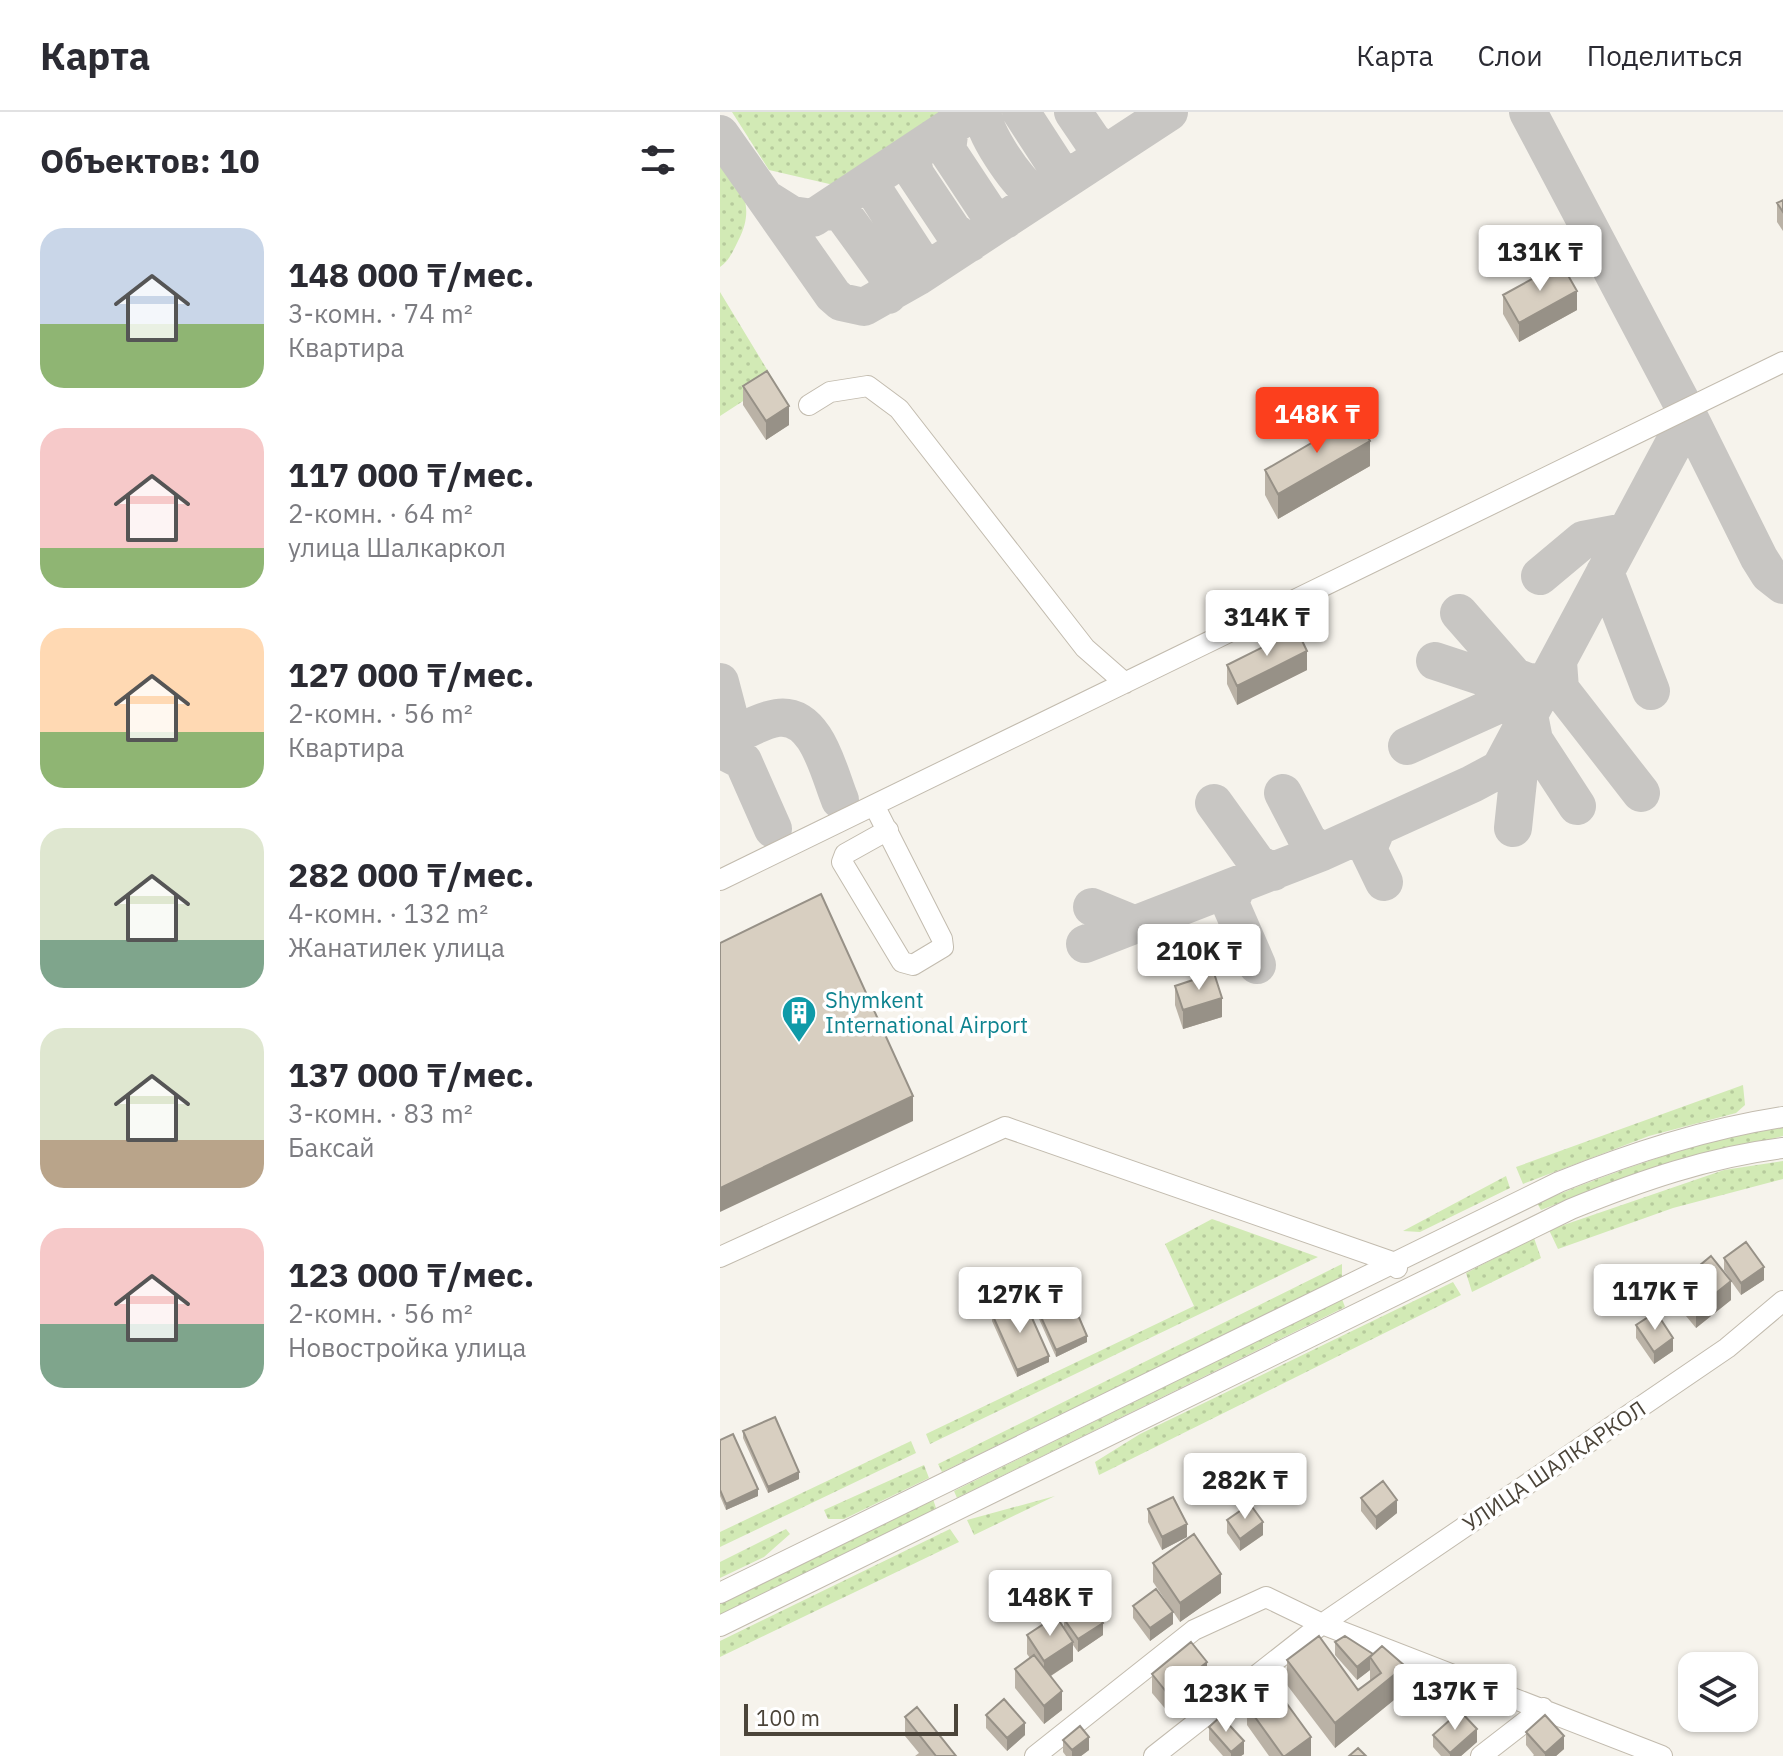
<!DOCTYPE html>
<html lang="ru">
<meta charset="utf-8">
<style>
body{margin:0;font-family:"IBM Plex Sans",sans-serif;background:#f2f2f3;color:#2b2b33;height:100vh;display:flex;flex-direction:column;font-size:30px;white-space:nowrap}
*{box-sizing:border-box;margin:0}
p{font-size:26px;color:#7c7c81}
.icon{flex:none;width:44px;height:44px;fill:none;stroke:currentColor;stroke-width:2;stroke-linecap:round;stroke-linejoin:round}
.map{position:relative;flex:1;overflow:hidden}
.sheet{display:flex;flex-direction:column;background:#fff;width:720px}
.sheet>*{flex:none}
.controls{position:absolute;left:958px;top:1540px;display:grid;gap:16px}
.controls a{display:grid;place-items:center;width:80px;height:80px;border-radius:16px;background:#fff;box-shadow:0 2px 6px #0004;font-size:40px}
.scale{position:absolute;left:24px;bottom:20px;width:214px;box-sizing:border-box;padding-left:8px;border:4px solid #4b4439;border-top:0;font-size:22px;line-height:28px;white-space:nowrap;color:#4b4439;-webkit-text-stroke:6px #fff;paint-order:stroke}
.price{position:absolute;translate:-50% -68px;padding:0 18px;border-radius:8px;background:#fff;color:#222;font-size:26px;line-height:52px;filter:drop-shadow(0 2px 4px #0008)}
.price::after{content:'';position:absolute;left:50%;top:48px;width:24px;height:18px;margin-left:-12px;background:inherit;clip-path:polygon(0 0,100% 0,50% 100%)}
.price.current{background:#fc3f1d;color:#fff}
ul{padding:0;list-style:none}
li{display:flex;align-items:center;gap:24px;height:200px;padding:0 40px}
li span{display:grid;place-items:center;flex:none;width:224px;height:160px;border-radius:24px;color:#555}
li>.icon{margin-inline-start:auto}
span .icon{width:96px;height:96px;fill:#fffc;stroke-width:1}
li b{font-size:34px}
h2{display:flex;justify-content:space-between;align-items:center;height:96px;padding:0 40px;font-size:34px}
header{display:flex;align-items:center;gap:48px;box-sizing:border-box;height:112px;padding:0 40px;background:#fff;border-bottom:2px solid #e1e1e2}
header strong{font-size:38px}
nav{display:flex;gap:44px;margin-inline-start:auto;font-size:28px}
main{display:flex;flex:1;min-height:0}
.map>svg:first-child{display:block}
</style>
<header>
<strong>Карта</strong>
<nav><a>Карта</a><a>Слои</a><a>Поделиться</a></nav>
</header>
<main>
<section class="sheet">
<h2>Объектов: 10<svg class="icon" aria-label="filters" viewBox="0 0 24 24"><path d="M4 7h16M4 17h16"/><circle cx="9" cy="7" r="2"/><circle cx="15" cy="17" r="2"/></svg></h2>
<ul>
<li><span style="background:linear-gradient(#c9d6e8 60%,#8fb573 0)"><svg class="icon" aria-label="home" viewBox="0 0 24 24"><path d="M3 11l9-7 9 7M6 9v11h12V9"/></svg></span><div><b>148 000 ₸/мес.</b><p>3-комн. · 74 m²</p><p>Квартира</p></div></li>
<li><span style="background:linear-gradient(#f6c9c9 75%,#8fb573 0)"><svg class="icon" aria-label="home" viewBox="0 0 24 24"><path d="M3 11l9-7 9 7M6 9v11h12V9"/></svg></span><div><b>117 000 ₸/мес.</b><p>2-комн. · 64 m²</p><p>улица Шалкаркол</p></div></li>
<li><span style="background:linear-gradient(#ffd9b3 65%,#8fb573 0)"><svg class="icon" aria-label="home" viewBox="0 0 24 24"><path d="M3 11l9-7 9 7M6 9v11h12V9"/></svg></span><div><b>127 000 ₸/мес.</b><p>2-комн. · 56 m²</p><p>Квартира</p></div></li>
<li><span style="background:linear-gradient(#dfe7d0 70%,#7fa58c 0)"><svg class="icon" aria-label="home" viewBox="0 0 24 24"><path d="M3 11l9-7 9 7M6 9v11h12V9"/></svg></span><div><b>282 000 ₸/мес.</b><p>4-комн. · 132 m²</p><p>Жанатилек улица</p></div></li>
<li><span style="background:linear-gradient(#dfe7d0 70%,#b9a48a 0)"><svg class="icon" aria-label="home" viewBox="0 0 24 24"><path d="M3 11l9-7 9 7M6 9v11h12V9"/></svg></span><div><b>137 000 ₸/мес.</b><p>3-комн. · 83 m²</p><p>Баксай</p></div></li>
<li><span style="background:linear-gradient(#f6c9c9 60%,#7fa58c 0)"><svg class="icon" aria-label="home" viewBox="0 0 24 24"><path d="M3 11l9-7 9 7M6 9v11h12V9"/></svg></span><div><b>123 000 ₸/мес.</b><p>2-комн. · 56 m²</p><p>Новостройка улица</p></div></li>
</ul>
</section>
<div class="map">
<svg width="1063" height="1644" viewBox="0 0 1063 1644">
<defs>
<pattern id="grass-dots" width="8" height="8" patternUnits="userSpaceOnUse" patternTransform="scale(2)"><rect width="8" height="8" fill="#d2eab5"/><path d="M2 2h.1M6 6h.1" fill="none" stroke="#b6ca9c" stroke-width="1.8" stroke-linecap="round"/></pattern>
</defs>
<rect width="100%" height="100%" fill="#f6f3ec"/>
<path fill="url(#grass-dots)" d="M12,0H230L118,74L49,58Z
M0,42C20,72 37,93 18,129C13,139 9,149 0,155Z
M0,180L54,269L0,304Z
M1023,973L1025,993L1016,1001L929,1024L803,1072L796,1055Z
M1063,1013V1024L908,1064L821,1098L817,1091C898,1058 977,1030 1063,1013Z
M1063,1049V1067L953,1096L838,1137L829,1118L1004,1058Z
M786,1064L790,1076L700,1120L683,1119Z
M492,1107L598,1145L210,1332L206,1322L474,1194L445,1132Z
M814,1126L821,1146L752,1180L746,1161Z
M622,1152V1166L222,1360L218,1352Z
M733,1170L741,1183L379,1363L375,1350L420,1322Z
M622,1187L625,1195L237,1386L234,1379Z
M191,1329L196,1341L0,1435V1420Z
M204,1353L209,1366L124,1407H108L104,1398Z
M335,1384L254,1423L247,1408Z
M213,1387L217,1399L0,1505V1492Z
M66,1417L70,1422L44,1445L0,1466V1450Z
M230,1417L239,1430L0,1545V1529Z"/>
<g fill="none" stroke-linecap="round" stroke-linejoin="round">
<path stroke="#c8c6c3" stroke-width="38" d="M263,0C261,18 298,72 314,82L325,81
M301,0L338,57L349,61L359,59
M353,0L372,28L383,38L391,37
M808,0L964,295L1039,446L1049,462L1063,473
M230,15L227,38L266,97L273,105L285,108
M0,22L113,183L121,190L144,195L197,165L449,0
M196,38L193,52L195,62L233,119L250,131
M157,64L154,78L197,144V165
M45,86L72,103L93,106L253,0
M104,100L116,98L125,105L167,163L168,183
M885,460L931,579
M820,464L863,428L905,420
M715,549L803,578
M838,550L840,577L921,681
M0,570L10,608L0,629
M809,603L814,628L857,694
M0,631C17,623 38,609 57,606C97,600 109,662 120,688
M687,634L826,571L808,570L795,565L739,501
M0,637L23,649L53,717
M563,681L588,729L602,740
M494,691L537,751L553,760
M793,716L804,612L968,305
M656,718L648,737L664,770
M516,776L510,791L537,853
M372,795L416,813
M365,832L602,740L752,672L780,657L804,612"/>
<defs>
<path id="minor" d="M89,293L110,280L148,274L179,297L365,536L405,571
M155,695L222,827L223,835L193,853L182,850L122,750L125,742L168,718
M0,768L1063,250
M0,1145L285,1015L675,1151L677,1156
M0,1481L839,1070C912,1041 985,1017 1063,1005
M0,1514L851,1097C920,1069 989,1045 1063,1036
M315,1644L474,1518L546,1485L602,1512L942,1644
M434,1644L602,1512L1007,1236L1063,1189
M761,1644L823,1596"/>
</defs>
<use href="#minor" stroke="#c2bbae" stroke-width="22"/>
<use href="#minor" stroke="#fff" stroke-width="20"/>
</g>
<path fill="#bab2a6" d="M1063,88V119L1057,110V91Z
M783,183L857,198L799,230L783,202Z
M23,274L69,313L46,328L23,293Z
M650,354L558,407L545,383V358Z
M507,553L587,558L517,593L507,572Z
M455,874L502,905L463,917L455,893Z
M1004,1146L1044,1168L1021,1183L1011,1169V1188L976,1216L956,1192V1173L1010,1167L1004,1158Z
M311,1183L367,1230L336,1245L311,1189Z
M272,1202L329,1250L297,1265L272,1209Z
M916,1213L953,1239L934,1252L916,1226Z
M23,1319L79,1367L48,1381L23,1326Z
M0,1328L38,1384L6,1398L0,1384Z
M641,1386L677,1401L656,1418L641,1399Z
M428,1397L467,1425L442,1438L428,1410Z
M507,1408L543,1423L520,1439L507,1421Z
M433,1451L501,1481L460,1510L433,1470Z
M413,1494L453,1512L430,1529L413,1506Z
M344,1507L383,1523L358,1540L353,1533V1549L331,1564L342,1598L324,1612L295,1576V1557L310,1546L307,1542V1523L344,1517Z
M615,1530L653,1542L685,1579L615,1636L567,1573V1548L638,1578L650,1569V1558L637,1568L615,1543Z
M432,1562L487,1569L448,1600L432,1581Z
M527,1594L591,1644H549L527,1613Z
M266,1603L305,1623L287,1639L266,1616Z
M185,1605L236,1644H195L199,1641L185,1624Z
M489,1615L524,1642L521,1644H503L489,1628Z
M806,1620L844,1637L836,1644H813L814,1643L806,1633Z
M713,1623L757,1630L741,1644H721L713,1635Z
M343,1628L369,1638L361,1644H346L343,1640Z"/>
<path fill="#979187" d="M857,179V198L799,230V211Z
M69,294V313L46,328V309Z
M650,329V354L558,407V382Z
M587,539V558L517,593V574Z
M502,886V905L463,917V898Z
M193,984V1009L0,1100V1076Z
M1044,1155V1168L1021,1183V1171Z
M1011,1169V1188L976,1216V1197Z
M367,1224V1230L336,1245V1238Z
M953,1226V1239L934,1252V1240Z
M329,1244V1250L297,1265V1258Z
M79,1360V1367L48,1381V1375Z
M38,1377V1384L6,1398V1392Z
M677,1388V1401L656,1418V1405Z
M543,1410V1423L520,1439V1427Z
M467,1412V1425L442,1438V1425Z
M501,1462V1481L460,1510V1491Z
M453,1500V1512L430,1529V1516Z
M383,1511V1523L358,1540V1527Z
M353,1530V1549L324,1568V1549Z
M650,1545V1558L637,1568V1555Z
M487,1550V1569L448,1600V1582Z
M685,1554V1579L615,1636V1611Z
M342,1579V1598L324,1612V1594Z
M305,1611V1623L287,1639V1626Z
M757,1617V1630L741,1644H730V1641Z
M844,1624V1637L836,1644H825V1641Z
M369,1625V1638L361,1644H352V1638Z
M591,1625V1644H565Z
M524,1629V1642L521,1644H511V1640Z"/>
<path fill="#d8cfc1" stroke="#979187" stroke-width="2" d="M1063,88V100L1057,91Z
M841,151L857,179L799,211L783,183Z
M47,259L69,294L46,309L23,274Z
M636,305L650,329L558,382L545,358Z
M577,518L587,539L517,574L507,553Z
M101,782L193,984L0,1076V831Z
M494,861L502,886L463,898L455,874Z
M1026,1130L1044,1155L1021,1171L1004,1146Z
M991,1144L1011,1169L976,1197L956,1173Z
M343,1168L367,1224L336,1238L311,1183Z
M304,1188L329,1244L297,1258L272,1202Z
M936,1200L953,1226L934,1240L916,1213Z
M55,1305L79,1360L48,1375L23,1319Z
M13,1322L38,1377L6,1392L0,1378V1328Z
M663,1369L677,1388L656,1405L641,1386Z
M453,1385L467,1412L442,1425L428,1397Z
M530,1392L543,1410L520,1427L507,1408Z
M474,1422L501,1462L460,1491L433,1451Z
M436,1477L453,1500L430,1516L413,1494Z
M370,1490L383,1511L358,1527L344,1507Z
M336,1504L353,1530L324,1549L307,1523Z
M599,1524L638,1578L661,1561L650,1545L662,1534L685,1554L615,1611L567,1548Z
M625,1524L653,1542L637,1555L615,1530Z
M471,1530L487,1550L448,1582L432,1562Z
M314,1543L342,1579L324,1594L295,1557Z
M554,1574L591,1625L565,1644H563L527,1594Z
M284,1587L305,1611L287,1626L266,1603Z
M197,1595L236,1644H216L185,1605Z
M740,1599L757,1617L730,1641L713,1623Z
M825,1603L844,1624L825,1641L806,1620Z
M501,1604L524,1629L511,1640L489,1615Z
M360,1614L369,1625L352,1638L343,1628Z
M638,1636L646,1644H629Z"/>
<defs>
<symbol id="building-pin" viewBox="-11 -11 22 30"><path d="M0 17L-7.5 6A9.5 9.5 0 1 1 7.5 6Z" fill="#0f9aa8" stroke="#fff"/><path d="M-4-6H4V6H1V3H-1V6H-4ZM-2.5-4.3h1.7v1.8h-1.7ZM.8-4.3h1.7v1.8H.8ZM-2.5-1h1.7V.8h-1.7ZM.8-1h1.7V.8H.8Z" fill="#fff"/></symbol>
</defs>
<g fill-rule="evenodd">
<use href="#building-pin" x="59" y="881" width="40" height="54"/>
</g>
<g text-anchor="middle" stroke-width="7" stroke-linejoin="round" paint-order="stroke">
<g font-size="22" fill="#0d838f" stroke="#fff" text-anchor="start">
<text x="105" y="896">Shymkent<tspan x="105" dy="25">International Airport</tspan></text>
</g>
<g font-size="22" fill="#4b4439" stroke="#fff">
<text transform="translate(834 1354) rotate(-34)" y="8">УЛИЦА ШАЛКАРКОЛ</text>
</g>
</g>
</svg>
<div class="controls">
<a><svg class="icon" aria-label="layers" viewBox="0 0 24 24"><path d="M12 4l9 5-9 5-9-5zM3 14l9 5 9-5"/></svg></a>
</div>
<div class="scale">100 m</div>
<b class="price" style="left:820px;top:181px">131K ₸</b>
<b class="price current" style="left:597px;top:343px">148K ₸</b>
<b class="price" style="left:547px;top:546px">314K ₸</b>
<b class="price" style="left:479px;top:880px">210K ₸</b>
<b class="price" style="left:935px;top:1220px">117K ₸</b>
<b class="price" style="left:300px;top:1223px">127K ₸</b>
<b class="price" style="left:525px;top:1409px">282K ₸</b>
<b class="price" style="left:330px;top:1526px">148K ₸</b>
<b class="price" style="left:735px;top:1620px">137K ₸</b>
<b class="price" style="left:506px;top:1622px">123K ₸</b>
</div>
</main>
